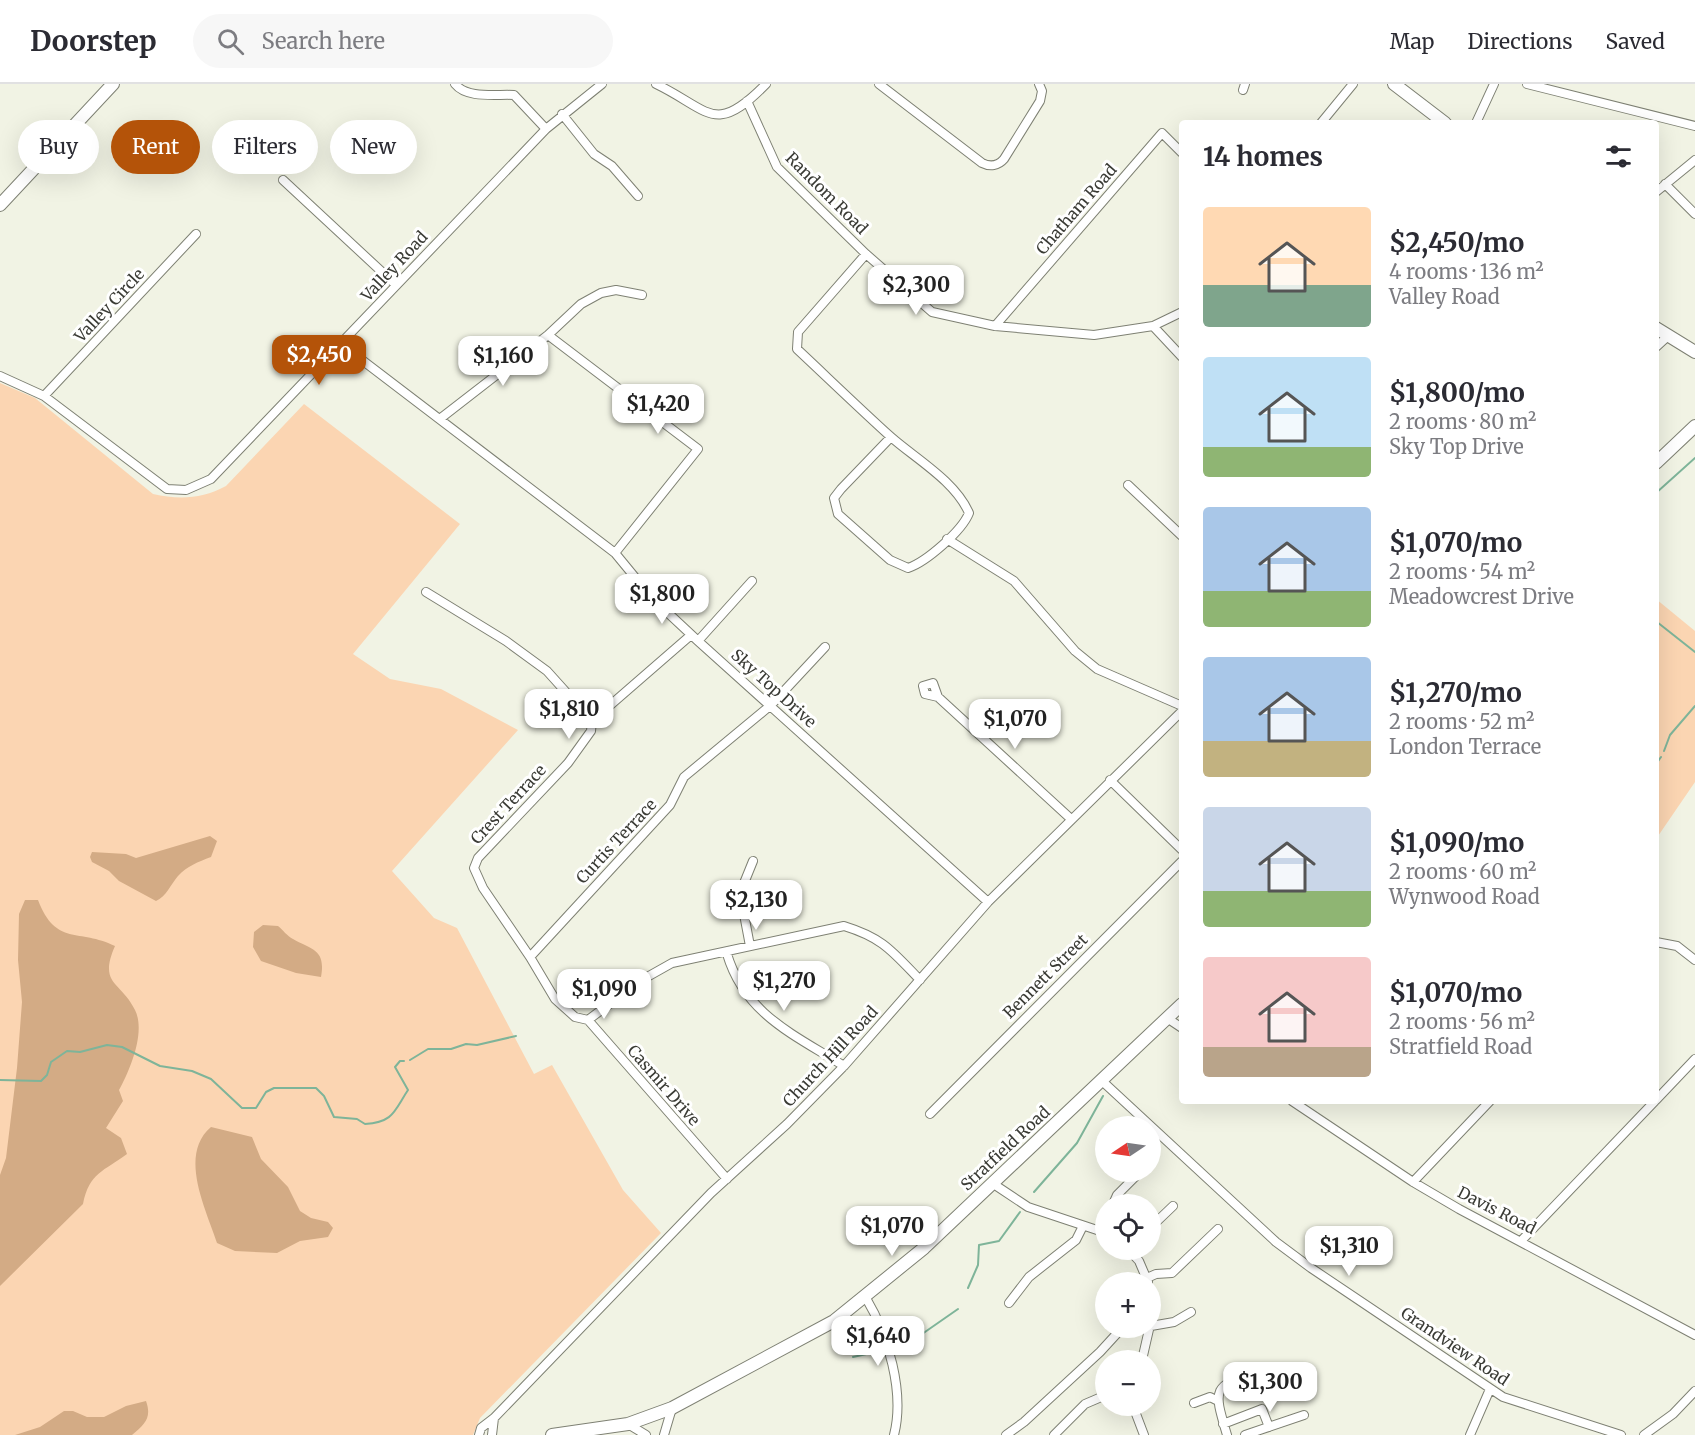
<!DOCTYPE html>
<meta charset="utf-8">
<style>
body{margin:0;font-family:Merriweather,serif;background:#f7f7f7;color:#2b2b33;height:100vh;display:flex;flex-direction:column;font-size:22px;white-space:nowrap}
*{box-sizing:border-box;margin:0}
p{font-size:20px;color:#7c7c81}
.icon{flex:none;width:33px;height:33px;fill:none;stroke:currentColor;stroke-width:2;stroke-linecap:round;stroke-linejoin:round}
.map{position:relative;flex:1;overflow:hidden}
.drawer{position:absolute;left:1179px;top:36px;width:480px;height:984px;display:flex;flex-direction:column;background:#fff;border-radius:6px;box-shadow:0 6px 24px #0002}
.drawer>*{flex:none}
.guide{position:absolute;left:18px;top:36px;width:570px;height:54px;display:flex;gap:12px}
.needle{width:39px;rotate:257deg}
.tools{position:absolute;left:1095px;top:1032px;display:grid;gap:12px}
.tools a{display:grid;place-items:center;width:66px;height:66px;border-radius:50%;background:#fff;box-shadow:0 6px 24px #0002;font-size:30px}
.price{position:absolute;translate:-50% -51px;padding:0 14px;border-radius:12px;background:#fff;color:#222;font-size:20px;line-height:39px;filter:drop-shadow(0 2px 3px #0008)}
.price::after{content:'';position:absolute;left:50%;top:36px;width:18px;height:14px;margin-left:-9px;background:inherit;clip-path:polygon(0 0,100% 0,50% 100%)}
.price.active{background:#b45309;color:#fff}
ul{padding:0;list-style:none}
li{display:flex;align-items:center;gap:18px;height:150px;padding:0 24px}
li span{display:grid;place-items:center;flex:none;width:168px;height:120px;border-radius:6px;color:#555}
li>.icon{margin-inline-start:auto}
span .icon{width:72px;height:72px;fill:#fffc;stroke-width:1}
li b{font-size:26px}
h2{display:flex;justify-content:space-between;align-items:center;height:72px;padding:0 24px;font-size:26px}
.pill{padding:0 21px;border-radius:27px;background:#fff;box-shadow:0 6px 24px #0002;font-size:21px;line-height:54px}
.pill.active{background:#b45309;color:#fff}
header{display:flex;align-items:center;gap:36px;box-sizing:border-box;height:84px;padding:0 30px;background:#fff;border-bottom:2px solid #e1e1e2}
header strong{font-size:28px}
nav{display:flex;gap:33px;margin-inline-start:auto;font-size:21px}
.search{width:420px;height:54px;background:#f7f7f7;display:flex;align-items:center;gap:15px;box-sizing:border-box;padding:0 21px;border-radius:33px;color:#7c7c81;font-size:22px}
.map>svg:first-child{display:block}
</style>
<header>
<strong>Doorstep</strong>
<div class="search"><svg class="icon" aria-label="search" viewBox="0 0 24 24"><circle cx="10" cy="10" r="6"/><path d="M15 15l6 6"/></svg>Search here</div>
<nav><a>Map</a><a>Directions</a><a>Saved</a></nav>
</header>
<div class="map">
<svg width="1695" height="1351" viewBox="0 0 1695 1351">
<rect width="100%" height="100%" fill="#f1f3e4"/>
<path fill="#fbd5b2" d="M0,299L35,314L153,410C179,416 202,415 226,402L304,320L460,440L353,570L390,595L441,605L518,646L392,787L434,834L457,844L534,990L552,981L623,1106L661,1149L480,1334L473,1351H0Z
M1656,515L1695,547V698L1656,755Z"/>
<path fill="#d3ab85" d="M210,752L217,757L211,773C198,778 187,782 178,792C171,800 166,813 156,817L119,797L109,787L92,778L90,773L92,768L126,770L136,774Z
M25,816H38C56,863 79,844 115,862C98,901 121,897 135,926C146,948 130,986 119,1006L123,1017L106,1044L121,1054L127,1070C104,1087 89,1089 83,1120L0,1202V1091L6,1074L17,984L22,918L18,876L19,830Z
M263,841L278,842C283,846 287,852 293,855C312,866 326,865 321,893L296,889L261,877L253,863L254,848Z
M211,1043L252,1053L261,1075L288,1103L300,1127L311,1134L328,1138L333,1144L328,1153L300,1157L277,1169L235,1167L217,1159C206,1125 178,1071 211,1043Z
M146,1317C152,1334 145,1340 132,1351H15L40,1343L64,1327H73L87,1333H104L126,1322Z"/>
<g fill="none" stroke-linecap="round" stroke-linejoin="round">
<path stroke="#7eb499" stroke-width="2" d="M1656,409L1695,374
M1657,538L1695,568
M1664,667L1670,651L1695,622
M1656,680L1661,673
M410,976L428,965H451L466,960L477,961L516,952
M0,996L41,997L47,991L51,978L67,967L80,968L107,961L122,963L160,982L192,987L211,995L242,1024H256L266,1008L274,1004H316L324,1012L334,1033L357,1035L365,1040C394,1038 394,1027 408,1006L395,983L400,977H404
M1034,1108L1077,1059L1103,1012
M968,1204L978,1181L979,1161L999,1157L1020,1128
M896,1263L912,1257L958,1225
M853,1273L880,1267"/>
<defs>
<path id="minor" d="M455,0C467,15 496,10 514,11L546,45
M656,0C710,26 714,53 766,0
M879,0L982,79C990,83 998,82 1004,75L1040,17L1042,7L1039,0
M1527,0L1695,42
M1243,6L1245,0
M747,17L777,83L866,170L932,228L995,242L1094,251L1153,242L1182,228
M562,30L594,70L612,82L638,112
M1321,39L1353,0
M1476,39L1494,0
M283,96L396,201
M1665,100L1695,130
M1656,108L1695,76
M866,170L798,248L797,265C828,294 859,324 891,353C916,375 955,397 969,429C962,447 926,478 908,484L890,476L838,430L834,414L841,405L891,353
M995,242L1162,49L1182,69
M1153,242L1182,273
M548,251L698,365L615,469
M341,260L615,469L652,514L698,557L988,818
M1656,263L1668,252
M0,292L44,312L167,405L186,406L211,395L546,45L602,0
M44,312L196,150
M441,334L548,251L581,220L601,209L616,206L642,211
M1128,401L1182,452
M947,455L1014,497L1075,567L1097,585L1182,622
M426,508L506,557L547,587L592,637
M691,551L592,637L591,647L568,679L478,774L474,784L483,804L530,873L555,915L575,933L588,936L727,1095
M698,557L752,497
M938,613L933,599L923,602L925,610L938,613L1071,735
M1110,696L1182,766
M1656,858L1677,862L1695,876
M750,862L740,809L753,777
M727,870C745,930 793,950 844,982
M530,873L670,721L684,693L771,621L825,563
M1167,934L1182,944
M588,936L640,897L672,879L844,842C883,854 892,867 920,896
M1101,996L1276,1158L1311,1184L1503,1313L1621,1351
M1656,1016L1695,975
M1292,1017L1413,1098L1459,1125L1695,1251
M930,1030L1182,777
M1413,1098L1490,1017
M992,1099L1028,1123L1106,1149
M1113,1120L1117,1111L1140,1088
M1150,1144L1173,1122
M1102,1147L1106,1139
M1522,1156L1655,1017
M1129,1166L1139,1177L1148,1198
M1147,1194L1156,1190L1172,1189L1218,1145
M866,1214C888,1251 905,1308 894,1351
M1009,1219L1029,1193L1076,1156L1083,1142
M1151,1242L1174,1238L1191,1228
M1142,1276L1153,1228L1150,1205
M1194,1319L1210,1313L1216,1316
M1133,1322L1144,1351
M628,1340L646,1351
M1223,1340L1262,1325L1269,1343
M479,1351L481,1344L494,1334L711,1109L787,1040L844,982L988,818L1182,627
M492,1351L494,1334
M664,1351L672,1324
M1006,1351L1024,1338L1100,1268L1122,1244
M1054,1351L1085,1320L1106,1311
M1227,1351C1213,1304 1212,1302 1259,1287
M1245,1351L1304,1331
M1470,1351L1490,1305
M1644,1351L1673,1330L1695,1307"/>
<path id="secondary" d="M1394,0L1445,39
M0,121L113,0
M1656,244L1695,268
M1656,379L1695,342
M552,1351L628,1340L672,1324L834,1237L924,1164L1182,920"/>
</defs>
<use href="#minor" stroke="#7e8073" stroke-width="10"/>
<use href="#secondary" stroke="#7e8073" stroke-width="14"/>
<use href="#minor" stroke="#fff" stroke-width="8"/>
<use href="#secondary" stroke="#fff" stroke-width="12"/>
</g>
<g text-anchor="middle" stroke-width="6" stroke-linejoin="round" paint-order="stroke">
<g font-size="16" fill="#3a3b35" stroke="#fff">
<text transform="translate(827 109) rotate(45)" y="6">Random Road</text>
<text transform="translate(1076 125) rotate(-49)" y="6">Chatham Road</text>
<text transform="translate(394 182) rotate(-47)" y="6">Valley Road</text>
<text transform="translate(109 221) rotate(-47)" y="6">Valley Circle</text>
<text transform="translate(774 604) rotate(42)" y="6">Sky Top Drive</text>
<text transform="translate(508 720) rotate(-47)" y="6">Crest Terrace</text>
<text transform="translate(616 757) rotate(-47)" y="6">Curtis Terrace</text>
<text transform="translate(1045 892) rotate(-45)" y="6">Bennett Street</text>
<text transform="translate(830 972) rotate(-47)" y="6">Church Hill Road</text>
<text transform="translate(664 1001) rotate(49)" y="6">Casmir Drive</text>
<text transform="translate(1005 1064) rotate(-43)" y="6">Stratfield Road</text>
<text transform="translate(1497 1126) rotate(27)" y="6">Davis Road</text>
<text transform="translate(1455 1262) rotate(34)" y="6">Grandview Road</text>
</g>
</g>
</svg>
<div class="tools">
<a><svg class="needle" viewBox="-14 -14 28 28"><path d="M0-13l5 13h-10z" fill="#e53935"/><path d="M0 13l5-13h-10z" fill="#7c7c81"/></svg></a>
<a><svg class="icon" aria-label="locate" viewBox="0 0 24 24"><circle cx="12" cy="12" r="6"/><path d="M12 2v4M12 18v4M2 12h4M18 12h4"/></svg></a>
<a>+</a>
<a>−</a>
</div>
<b class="price" style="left:916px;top:232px">$2,300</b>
<b class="price active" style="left:319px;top:302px">$2,450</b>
<b class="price" style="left:503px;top:303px">$1,160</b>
<b class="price" style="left:658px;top:351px">$1,420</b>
<b class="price" style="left:662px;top:541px">$1,800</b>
<b class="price" style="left:569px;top:656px">$1,810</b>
<b class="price" style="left:1015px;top:666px">$1,070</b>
<b class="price" style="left:756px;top:847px">$2,130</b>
<b class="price" style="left:784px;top:928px">$1,270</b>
<b class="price" style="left:604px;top:936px">$1,090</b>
<b class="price" style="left:892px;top:1173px">$1,070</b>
<b class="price" style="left:1349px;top:1193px">$1,310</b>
<b class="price" style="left:878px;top:1283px">$1,640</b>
<b class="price" style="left:1270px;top:1329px">$1,300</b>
<div class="guide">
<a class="pill">Buy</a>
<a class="pill active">Rent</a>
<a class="pill">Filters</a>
<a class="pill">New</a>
</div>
<section class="drawer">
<h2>14 homes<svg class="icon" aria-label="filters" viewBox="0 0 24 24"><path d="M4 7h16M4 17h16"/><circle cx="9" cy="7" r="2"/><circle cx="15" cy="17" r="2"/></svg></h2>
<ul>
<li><span style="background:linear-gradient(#ffd9b3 65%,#7fa58c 0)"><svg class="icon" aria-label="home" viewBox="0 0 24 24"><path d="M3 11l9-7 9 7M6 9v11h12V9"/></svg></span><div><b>$2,450/mo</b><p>4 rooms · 136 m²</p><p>Valley Road</p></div></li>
<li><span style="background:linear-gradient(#bfe0f5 75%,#8fb573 0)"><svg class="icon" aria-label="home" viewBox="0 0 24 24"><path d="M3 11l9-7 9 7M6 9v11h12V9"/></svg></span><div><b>$1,800/mo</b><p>2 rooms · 80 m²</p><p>Sky Top Drive</p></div></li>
<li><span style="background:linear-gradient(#a9c7e8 70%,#8fb573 0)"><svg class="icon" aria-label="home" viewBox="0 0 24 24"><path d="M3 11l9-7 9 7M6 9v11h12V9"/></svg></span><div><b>$1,070/mo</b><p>2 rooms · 54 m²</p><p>Meadowcrest Drive</p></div></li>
<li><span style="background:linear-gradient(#a9c7e8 70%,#c2b280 0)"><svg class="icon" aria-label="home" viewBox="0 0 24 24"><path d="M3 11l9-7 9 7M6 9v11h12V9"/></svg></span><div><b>$1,270/mo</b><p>2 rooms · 52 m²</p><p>London Terrace</p></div></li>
<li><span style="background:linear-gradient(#c9d6e8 70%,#8fb573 0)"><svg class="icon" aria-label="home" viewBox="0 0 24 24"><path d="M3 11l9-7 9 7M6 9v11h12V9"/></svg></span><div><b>$1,090/mo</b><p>2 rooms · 60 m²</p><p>Wynwood Road</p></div></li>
<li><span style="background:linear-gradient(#f6c9c9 75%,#b9a48a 0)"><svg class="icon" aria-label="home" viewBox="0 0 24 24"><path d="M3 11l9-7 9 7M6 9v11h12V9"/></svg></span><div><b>$1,070/mo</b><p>2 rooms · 56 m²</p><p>Stratfield Road</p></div></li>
</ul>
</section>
</div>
